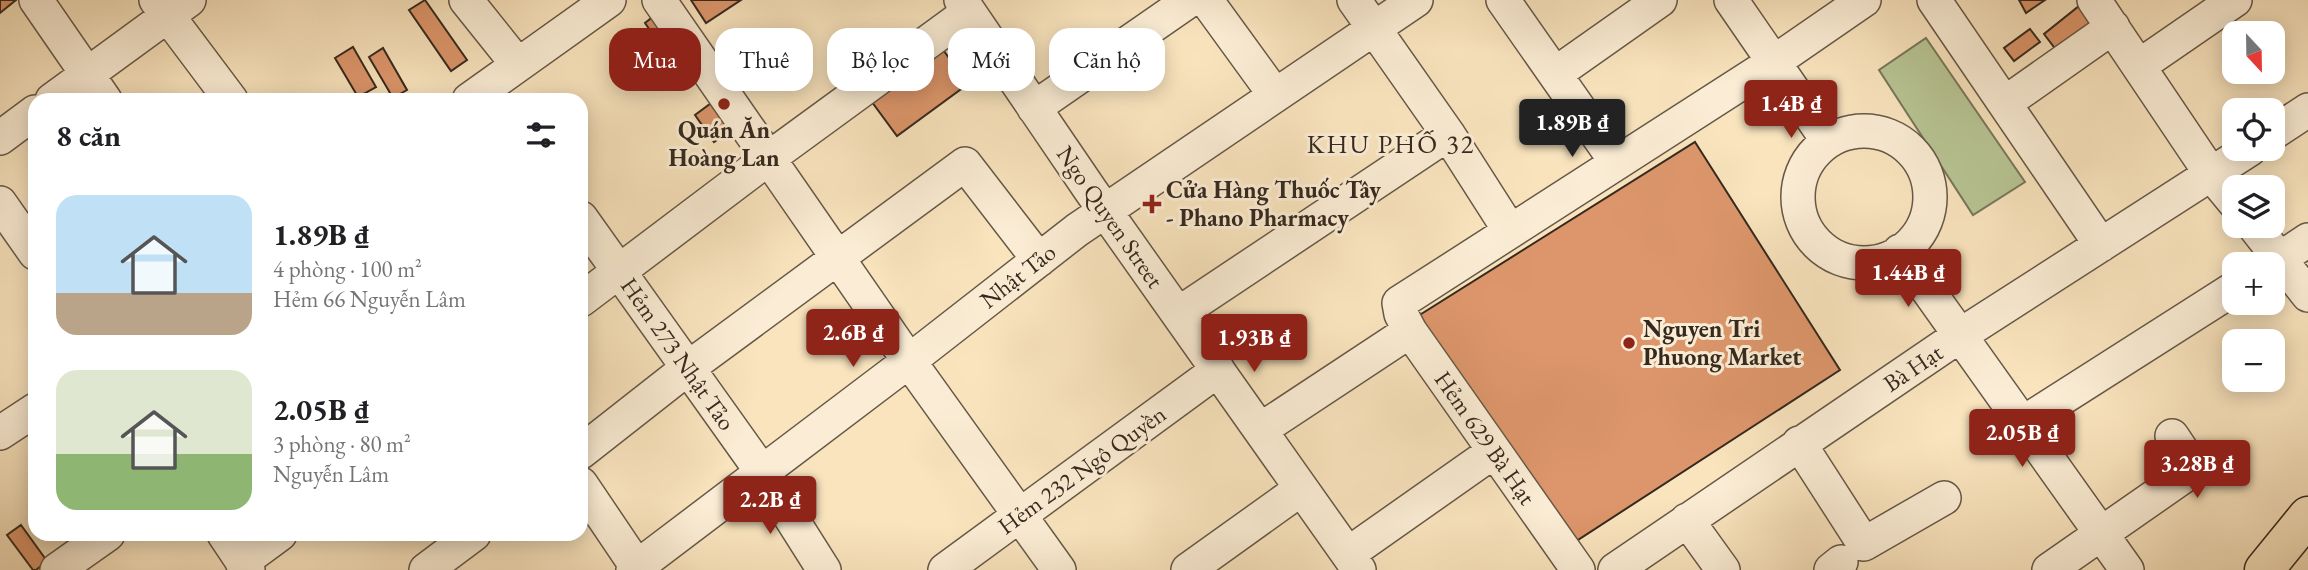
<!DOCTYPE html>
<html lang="vi">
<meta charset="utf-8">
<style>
body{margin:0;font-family:"EB Garamond",serif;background:#f6f6f6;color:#202124;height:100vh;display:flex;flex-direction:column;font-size:26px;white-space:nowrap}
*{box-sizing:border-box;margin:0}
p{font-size:23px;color:#757577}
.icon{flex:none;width:38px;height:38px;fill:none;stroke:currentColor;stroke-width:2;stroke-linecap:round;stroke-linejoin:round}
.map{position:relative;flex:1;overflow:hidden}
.details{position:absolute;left:28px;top:93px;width:560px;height:448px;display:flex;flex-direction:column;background:#fff;border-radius:21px;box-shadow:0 4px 18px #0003}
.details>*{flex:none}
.top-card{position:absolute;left:609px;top:28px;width:665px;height:63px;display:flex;gap:14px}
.needle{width:46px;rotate:158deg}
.buttons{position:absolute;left:2222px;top:21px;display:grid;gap:14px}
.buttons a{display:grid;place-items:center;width:63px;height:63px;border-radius:14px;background:#fff;box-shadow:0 4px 18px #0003;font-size:35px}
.price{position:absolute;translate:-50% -60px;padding:0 16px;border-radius:7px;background:#8f2418;color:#fff;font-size:23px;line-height:46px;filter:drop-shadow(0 2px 4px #0008)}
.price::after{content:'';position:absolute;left:50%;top:42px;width:21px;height:16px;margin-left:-10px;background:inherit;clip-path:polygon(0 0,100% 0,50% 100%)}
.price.current{background:#222;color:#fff}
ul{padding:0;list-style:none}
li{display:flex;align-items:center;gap:21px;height:175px;padding:0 28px}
li span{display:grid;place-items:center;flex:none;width:196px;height:140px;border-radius:21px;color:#555}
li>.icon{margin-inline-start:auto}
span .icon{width:84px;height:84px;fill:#fffc;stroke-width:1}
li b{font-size:30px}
h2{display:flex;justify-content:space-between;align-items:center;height:84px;padding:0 28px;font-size:30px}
.pill{padding:0 24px;border-radius:21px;background:#fff;box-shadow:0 4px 18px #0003;font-size:24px;line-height:63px}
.pill.current{background:#8f2418;color:#fff}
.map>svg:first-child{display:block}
</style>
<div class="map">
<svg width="2308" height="570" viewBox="0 0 2308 570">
<rect width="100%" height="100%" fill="#f9e4be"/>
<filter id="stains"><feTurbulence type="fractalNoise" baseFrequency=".00286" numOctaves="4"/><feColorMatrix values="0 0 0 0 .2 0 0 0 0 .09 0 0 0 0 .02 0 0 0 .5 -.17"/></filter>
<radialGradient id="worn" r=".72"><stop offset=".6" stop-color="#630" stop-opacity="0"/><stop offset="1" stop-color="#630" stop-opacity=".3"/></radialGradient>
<path fill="#b8c595" stroke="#76775a" stroke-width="2" d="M1926,38L2025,182L1973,215L1879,70Z"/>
<path fill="#dd966b" stroke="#35291f" stroke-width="2" d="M0,0H16L0,13Z
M425,0L467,60L451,71L409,10Z
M691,0H741L706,23Z
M2019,0H2045L2026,13Z
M2079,6L2096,27L2060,55L2044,34Z
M659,12L688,53L673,63L645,23Z
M2030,29L2040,42L2014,61L2004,48Z
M353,47L376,87L358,97L335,58Z
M941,47L968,84L897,136L869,98Z
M383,48L407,90L393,98L369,57Z
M714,101L734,128L714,142L695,115Z
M1695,142L1840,370L1564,549L1418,316Z
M21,525L47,561L36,570H33L7,535Z"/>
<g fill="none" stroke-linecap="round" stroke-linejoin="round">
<defs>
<path id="minor" d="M36,0L105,100
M156,0L231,100
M466,0L518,65
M659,0L909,361L1059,570
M961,0L1091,191L1359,570
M1206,0L1275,95
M1354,0L1448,134L1510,231
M1503,0L1617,163
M1731,0L1828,141
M1934,0L2101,245
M2094,0L2211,174L2235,203
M2139,66L2235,0
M1555,74L1660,0
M52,100L189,0
M469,100L609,0
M2005,103L2113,27
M1034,108L1190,0
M1798 197a66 66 0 1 1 132 0a66 66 0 1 1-132 0Z
M2273,133L2308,110
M0,138L35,112
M0,203L35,253
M581,218L762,472L824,570
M2254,226L2308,295
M1900,251L2127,570
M2272,264L2308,240
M581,300L769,158L969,12
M1178,314L1448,134
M2023,423L2235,288
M1260,430L1410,331
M0,433L35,410
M1799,443L1864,544L1944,498
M581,452L688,368L965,164L1039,260
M581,484L639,570
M1687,520L1723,570
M224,534L248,570
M1348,554L1493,452
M242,562L280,534
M57,570L108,534
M426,570L474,534
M633,570L909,361L1077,230L1416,0
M945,570L1218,370
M1188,570L1301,489
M1578,570L1410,331L1401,314L1399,303L1774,62L1864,0
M1615,570L1959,336L2250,149
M1831,570L1841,562
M2049,570L2194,469L2172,436"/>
<path id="major" d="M2264,570L2308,516"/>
</defs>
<use href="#minor" stroke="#665847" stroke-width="36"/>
<use href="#major" stroke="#35291f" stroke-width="41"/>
<use href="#minor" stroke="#fbedd5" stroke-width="33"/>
<use href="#major" stroke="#f9e4be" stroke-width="38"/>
</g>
<g fill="#8f2418" stroke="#fbedd5" stroke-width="2.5">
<circle cx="724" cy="104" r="7"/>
<path d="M1148.5 193.5h7v7h7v7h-7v7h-7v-7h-7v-7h7z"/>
<circle cx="1629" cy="343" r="7"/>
</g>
<g text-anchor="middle" stroke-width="6" stroke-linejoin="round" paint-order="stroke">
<g font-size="24" font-weight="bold" fill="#35291f" stroke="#fbedd5" text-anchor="start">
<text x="724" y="138" text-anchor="middle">Quán Ăn<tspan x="724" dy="28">Hoàng Lan</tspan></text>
<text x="1166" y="198">Cửa Hàng Thuốc Tây<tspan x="1166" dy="28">- Phano Pharmacy</tspan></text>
<text x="1643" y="337">Nguyen Tri<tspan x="1643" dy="28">Phuong Market</tspan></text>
</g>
<g font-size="24" fill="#35291f" stroke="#fbedd5">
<text transform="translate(1110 217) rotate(55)" y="8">Ngo Quyen Street</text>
<text transform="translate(1018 276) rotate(-38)" y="8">Nhật Tảo</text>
<text transform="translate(678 354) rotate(55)" y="8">Hẻm 273 Nhật Tảo</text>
<text transform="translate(1913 368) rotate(-34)" y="8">Bà Hạt</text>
<text transform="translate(1485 438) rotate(55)" y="8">Hẻm 629 Bà Hạt</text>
<text transform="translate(1082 470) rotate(-36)" y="8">Hẻm 232 Ngô Quyền</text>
</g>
<g font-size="26" letter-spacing="2" fill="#35291f" stroke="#fbedd5">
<text x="1391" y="153">KHU PHỐ 32</text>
</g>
</g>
<rect width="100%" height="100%" filter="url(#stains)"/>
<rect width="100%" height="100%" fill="url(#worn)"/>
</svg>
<div class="buttons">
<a><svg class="needle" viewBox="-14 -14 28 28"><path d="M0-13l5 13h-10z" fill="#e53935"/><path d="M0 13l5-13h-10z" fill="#757577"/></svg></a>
<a><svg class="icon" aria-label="locate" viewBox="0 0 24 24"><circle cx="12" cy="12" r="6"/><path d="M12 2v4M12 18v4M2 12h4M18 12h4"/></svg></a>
<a><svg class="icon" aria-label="layers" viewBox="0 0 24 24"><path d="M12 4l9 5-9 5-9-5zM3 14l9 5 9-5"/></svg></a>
<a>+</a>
<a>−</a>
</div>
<b class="price" style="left:1791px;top:140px">1.4B ₫</b>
<b class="price current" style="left:1572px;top:159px">1.89B ₫</b>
<b class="price" style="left:1908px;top:309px">1.44B ₫</b>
<b class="price" style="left:853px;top:369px">2.6B ₫</b>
<b class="price" style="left:1254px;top:374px">1.93B ₫</b>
<b class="price" style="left:2022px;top:469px">2.05B ₫</b>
<b class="price" style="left:2197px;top:500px">3.28B ₫</b>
<b class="price" style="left:770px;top:536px">2.2B ₫</b>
<div class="top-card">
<a class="pill current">Mua</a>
<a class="pill">Thuê</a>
<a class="pill">Bộ lọc</a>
<a class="pill">Mới</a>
<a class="pill">Căn hộ</a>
</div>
<section class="details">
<h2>8 căn<svg class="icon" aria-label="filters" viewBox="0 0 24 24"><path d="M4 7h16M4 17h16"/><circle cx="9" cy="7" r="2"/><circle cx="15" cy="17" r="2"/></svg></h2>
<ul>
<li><span style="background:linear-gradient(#bfe0f5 70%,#b9a48a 0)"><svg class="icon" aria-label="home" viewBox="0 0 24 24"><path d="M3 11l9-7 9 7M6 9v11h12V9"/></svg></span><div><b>1.89B ₫</b><p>4 phòng · 100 m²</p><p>Hẻm 66 Nguyễn Lâm</p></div></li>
<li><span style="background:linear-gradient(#dfe7d0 60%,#8fb573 0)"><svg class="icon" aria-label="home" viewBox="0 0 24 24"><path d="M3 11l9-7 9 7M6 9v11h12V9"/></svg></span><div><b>2.05B ₫</b><p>3 phòng · 80 m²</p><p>Nguyễn Lâm</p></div></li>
</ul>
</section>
</div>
